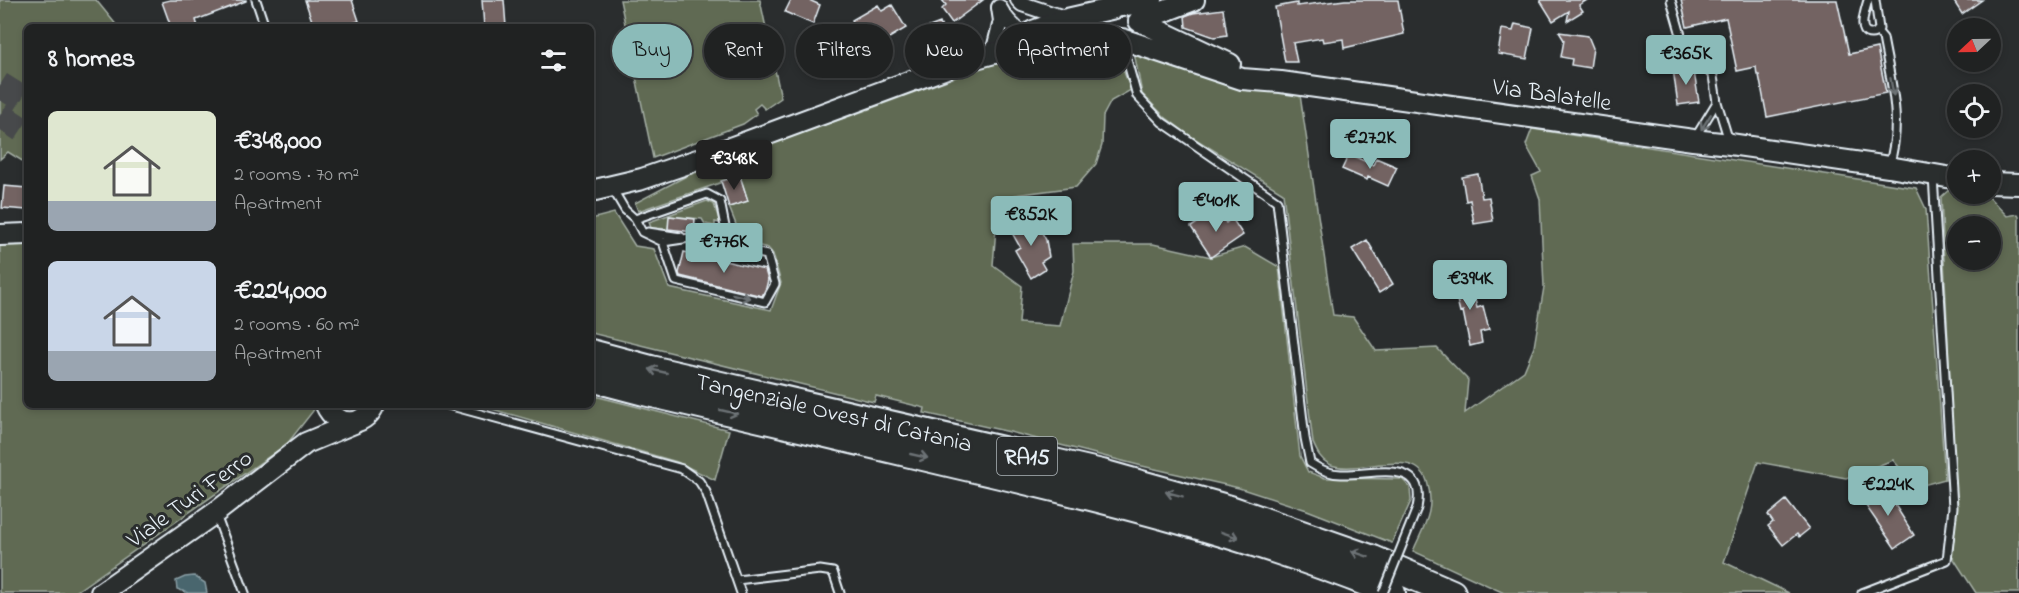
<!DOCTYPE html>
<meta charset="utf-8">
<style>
body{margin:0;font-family:"Indie Flower",sans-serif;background:#2d2f2f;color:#f1f3f6;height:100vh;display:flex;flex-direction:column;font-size:22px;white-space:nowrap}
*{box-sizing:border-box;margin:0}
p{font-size:20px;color:#a2a4a5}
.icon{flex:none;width:33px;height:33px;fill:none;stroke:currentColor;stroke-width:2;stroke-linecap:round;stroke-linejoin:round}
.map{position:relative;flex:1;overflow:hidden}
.panel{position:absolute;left:24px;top:24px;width:570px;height:384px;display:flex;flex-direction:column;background:#202222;border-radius:9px;box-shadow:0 3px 9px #0003,0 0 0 2px #3d3f40}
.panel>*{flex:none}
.banner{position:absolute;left:612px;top:24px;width:570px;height:54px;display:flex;gap:12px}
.needle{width:39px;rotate:248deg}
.buttons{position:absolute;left:1947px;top:18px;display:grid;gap:12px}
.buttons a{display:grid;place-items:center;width:54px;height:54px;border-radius:50%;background:#202222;box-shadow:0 3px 9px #0003,0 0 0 2px #3d3f40;font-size:30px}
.price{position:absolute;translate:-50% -51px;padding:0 14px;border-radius:6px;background:#8bbbb9;color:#111;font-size:20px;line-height:39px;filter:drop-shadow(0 2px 3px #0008)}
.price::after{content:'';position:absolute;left:50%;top:36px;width:18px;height:14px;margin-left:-9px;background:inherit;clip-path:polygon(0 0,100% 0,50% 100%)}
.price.on{background:#222;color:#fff}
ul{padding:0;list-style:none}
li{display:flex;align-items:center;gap:18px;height:150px;padding:0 24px}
li span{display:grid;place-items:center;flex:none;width:168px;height:120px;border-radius:9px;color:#555}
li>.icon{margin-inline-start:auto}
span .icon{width:72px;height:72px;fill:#fffc;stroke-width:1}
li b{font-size:26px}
h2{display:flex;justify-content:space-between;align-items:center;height:72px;padding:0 24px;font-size:26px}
.tag{padding:0 21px;border-radius:27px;background:#202222;box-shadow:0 3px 9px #0003,0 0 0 2px #3d3f40;font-size:21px;line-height:54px}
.tag.on{background:#8bbbb9;color:#111}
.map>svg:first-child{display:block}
</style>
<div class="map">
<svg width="2019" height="593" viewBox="0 0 2019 593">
<rect width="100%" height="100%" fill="#2a2d2e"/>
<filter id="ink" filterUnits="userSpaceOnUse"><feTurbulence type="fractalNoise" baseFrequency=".0167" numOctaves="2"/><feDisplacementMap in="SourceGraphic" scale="12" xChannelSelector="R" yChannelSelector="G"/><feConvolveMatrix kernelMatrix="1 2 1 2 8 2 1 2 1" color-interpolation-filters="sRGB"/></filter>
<g filter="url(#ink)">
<path fill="#606b52" stroke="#a4aea5" stroke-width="1.5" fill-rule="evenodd" d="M0,0H96L118,27H27V164L8,152L0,159Z
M620,0H760L781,98L765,109L760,104L754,109L757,114L743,124L653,158Z
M1039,46C1043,50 1048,57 1052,60C1066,69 1096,61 1110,58L1122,67L1131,90L1111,101L1103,116L1102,145L1096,164L1076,187L1015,195L996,228L993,265L1022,286L1019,323L1060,326L1074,271L1073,244H1153L1211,257L1245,247L1279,267L1300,456L1308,472L1325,478L1402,479L1410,487L1411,501L1392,543L1307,510L1239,488L1142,466L1010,432L924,413L925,408L876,396L874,402L591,333V219L614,213L635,246L654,249L669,288L771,310L781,283L773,254L768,248L743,242L729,207L748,201L740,176L638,211L635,203L692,173L754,150L760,155L767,153L770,144L850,116Z
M1134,52L1249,87L1300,95L1333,315L1353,317L1376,351L1437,348L1468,380L1465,413L1524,371L1534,347L1544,287L1540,199L1532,176L1541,172L1526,145L1532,129L1916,188L1926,209L1945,479L1916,487L1893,460L1846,478L1758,462L1724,562L1789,593H1504L1413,551C1424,526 1436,509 1427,481C1415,445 1355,477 1329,464C1320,459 1317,452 1313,443L1283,193L1189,135L1165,117L1142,94Z
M1950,189H1957L1958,194H1986L2007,216L2018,214L2019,216V593H1976L1952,556L1956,509L1941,197ZM1958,226H1990V260H1958Z
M707,201L714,204L720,223L715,222V226L705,224L702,219L670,216L668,229L651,228L649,222Z
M27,241V405H315L313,411L287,444L74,593H0V242Z
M591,395L729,430L715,480L677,462L478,405H591Z"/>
<path fill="#4a666e" stroke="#899ea5" stroke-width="1.5" d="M194,576L205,583L207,593H188L177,589L176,581L185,577Z"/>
<path fill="#736462" stroke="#e8f1f8" stroke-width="1.5" d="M170,0H246V1L196,20L198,27H171L162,2Z
M305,0H352L359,21L340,27H314Z
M482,0H504L506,27H484Z
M791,0H809L820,5L813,24L785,12Z
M942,0H983L952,23L942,9L946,5Z
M1345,0H1398L1404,34L1344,48L1343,39L1323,42L1322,38L1293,43L1297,62H1285L1275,7L1297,3V6Z
M1540,0H1587L1579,5L1583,11L1567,21L1569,11L1553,21Z
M1681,0H1837L1849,54L1877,48L1886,93L1767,117L1759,75H1757L1756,67L1737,71L1726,18L1687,27Z
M1953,0H1982L1962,14Z
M878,5L882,11L892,5L906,28L879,44L873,34L864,40L852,20Z
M1223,9L1227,35L1214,37L1186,27L1185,16L1193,13Z
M940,23L947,42L934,47L927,28Z
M1515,24L1533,28L1527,59L1498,54L1502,29L1513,31Z
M1559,32L1588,36L1593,48L1590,68L1571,65L1572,59L1561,57L1564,40Z
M826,44L838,64L825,73L812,52Z
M1693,66L1699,102L1678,105L1673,69Z
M1349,154L1373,165L1376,158L1397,167L1388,186L1368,177L1367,180L1342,169Z
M1478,174L1482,198L1489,197L1493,221L1474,224L1470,200L1466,201L1462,177Z
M740,176L748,201L729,207L721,181Z
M4,186L27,188V210L2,208Z
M1217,210L1226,223L1232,218L1243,235L1211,257L1191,227Z
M669,216L695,219L694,232L668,229Z
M1034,218L1046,240L1049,257L1041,262L1045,269L1031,278L1015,250L1020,247L1011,231Z
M1367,240L1393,284L1379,293L1352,249Z
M684,252L765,270L768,280L766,288L762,296L680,276L679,273Z
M1458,279L1460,286L1471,283L1477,308L1483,306L1489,330L1480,332L1482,343L1470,346L1463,311L1460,312L1456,296L1451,297L1448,282Z
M1883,486L1914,535L1895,548L1862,500Z
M1786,500L1809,529L1799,537L1797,534L1783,545L1768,526L1773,522L1768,515Z"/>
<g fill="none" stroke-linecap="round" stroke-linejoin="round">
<path stroke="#464a4c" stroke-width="26" stroke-dasharray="26 13" stroke-linecap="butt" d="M0,85L27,102
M0,115L27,133"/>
<defs>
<path id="service" d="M256,0L265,27
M1671,0L1683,42L1713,76L1717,102L1729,141
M1868,0C1866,8 1856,34 1871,34C1876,34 1876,32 1879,29L1875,0
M1877,31L1883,38C1891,83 1903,121 1889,166
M1050,40C1062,60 1090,51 1109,53C1115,54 1121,57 1127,60L1137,96L1162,122L1277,201L1305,438L1310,463C1319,469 1329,474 1341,474C1370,476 1428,456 1417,508
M1695,138L1717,102
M612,188L625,210L635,219L642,232L663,242L690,238L767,255L775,284L765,302L676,281L663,242
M635,219L707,194L720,201L729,247
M648,232L681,237
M448,405L682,469L699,481L706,492L741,593
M216,515L245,593
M737,580L820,570L833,572L840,593
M1862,593L1947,560L1953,507L1933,176"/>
<path id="minor" d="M1018,0L1022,4L1067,19
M999,7C1008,24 1020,34 1038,41
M995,45L1001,21L999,8"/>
<path id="secondary" d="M1122,6L1152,0
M1139,21L1230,64
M1139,21L1194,0
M1033,31L1067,19L1115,8
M1122,39L1242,79L1281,82L1693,140L1730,144L1889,167L1958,179
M1990,183L2019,184
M591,191L642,179L706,157L965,61L1049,38L1067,35L1084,33L1116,38
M0,235L27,234
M326,405C336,428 364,428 374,405
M101,593L215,513L306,443L354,423"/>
<path id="motorway" d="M591,353L651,369L1102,473L1230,509L1373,559L1452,593
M591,378L644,392C748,416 853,440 957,465C1105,499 1252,535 1392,593"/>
</defs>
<use href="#service" stroke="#e8f1f8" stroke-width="11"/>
<use href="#minor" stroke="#e8f1f8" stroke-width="18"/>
<use href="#secondary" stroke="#e8f1f8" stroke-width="24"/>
<use href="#motorway" stroke="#e8f1f8" stroke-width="30"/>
<use href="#service" stroke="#2a2d2e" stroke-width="7"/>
<use href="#minor" stroke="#2a2d2e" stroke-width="14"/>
<use href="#secondary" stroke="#2a2d2e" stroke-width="20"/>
<use href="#motorway" stroke="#2a2d2e" stroke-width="26"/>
<defs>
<path id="service-bridge" d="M1383,593L1417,508"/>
</defs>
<use href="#service-bridge" stroke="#e8f1f8" stroke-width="11" stroke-linecap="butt"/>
<use href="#service-bridge" stroke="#2a2d2e" stroke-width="7"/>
</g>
<defs><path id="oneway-shaft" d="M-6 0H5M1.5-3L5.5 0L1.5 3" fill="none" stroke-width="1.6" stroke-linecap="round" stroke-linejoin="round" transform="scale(1.5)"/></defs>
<g stroke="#6c7275">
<use href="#oneway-shaft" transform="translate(1892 87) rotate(80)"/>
<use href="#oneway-shaft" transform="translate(1706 122) rotate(122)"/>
<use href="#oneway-shaft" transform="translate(741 296) rotate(13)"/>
<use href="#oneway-shaft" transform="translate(658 371) rotate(-167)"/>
<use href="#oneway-shaft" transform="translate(729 412) rotate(13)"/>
<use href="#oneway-shaft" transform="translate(919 456) rotate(13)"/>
<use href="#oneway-shaft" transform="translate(1174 494) rotate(-165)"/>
<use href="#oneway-shaft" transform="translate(1230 535) rotate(19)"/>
<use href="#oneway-shaft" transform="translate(1360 554) rotate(-161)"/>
</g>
</g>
<g text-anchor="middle" stroke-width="6" stroke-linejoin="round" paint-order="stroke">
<rect fill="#2a2d2e" stroke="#afb6bb" stroke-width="1.5" x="997" y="437" width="60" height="38" rx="4.5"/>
<g font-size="22" font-weight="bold" fill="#e8f1f8">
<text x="1027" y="464">RA15</text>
</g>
<g font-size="24" fill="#e8f1f8" stroke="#2a2d2e">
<text transform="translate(1552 94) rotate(8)" y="8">Via Balatelle</text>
<text transform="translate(834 412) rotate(13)" y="8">Tangenziale Ovest di Catania</text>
<text transform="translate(189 498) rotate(-36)" y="8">Viale Turi Ferro</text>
</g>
</g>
</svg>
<div class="buttons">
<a><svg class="needle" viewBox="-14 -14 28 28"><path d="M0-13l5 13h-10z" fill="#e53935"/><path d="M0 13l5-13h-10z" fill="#a2a4a5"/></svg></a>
<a><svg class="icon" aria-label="locate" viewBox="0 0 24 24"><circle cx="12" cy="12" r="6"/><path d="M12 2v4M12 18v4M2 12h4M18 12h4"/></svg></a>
<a>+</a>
<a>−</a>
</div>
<b class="price" style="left:1686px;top:86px">€365K</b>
<b class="price" style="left:1370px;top:170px">€272K</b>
<b class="price on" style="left:734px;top:191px">€348K</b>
<b class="price" style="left:1216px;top:233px">€401K</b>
<b class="price" style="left:1031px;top:247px">€852K</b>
<b class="price" style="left:724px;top:274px">€776K</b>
<b class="price" style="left:1470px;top:311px">€394K</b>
<b class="price" style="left:1888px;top:517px">€224K</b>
<div class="banner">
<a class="tag on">Buy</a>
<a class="tag">Rent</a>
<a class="tag">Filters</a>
<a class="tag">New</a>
<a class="tag">Apartment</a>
</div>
<section class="panel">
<h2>8 homes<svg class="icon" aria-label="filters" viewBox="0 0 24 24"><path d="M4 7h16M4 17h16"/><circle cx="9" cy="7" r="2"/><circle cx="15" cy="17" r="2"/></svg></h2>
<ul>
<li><span style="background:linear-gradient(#dfe7d0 75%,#9aa5b1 0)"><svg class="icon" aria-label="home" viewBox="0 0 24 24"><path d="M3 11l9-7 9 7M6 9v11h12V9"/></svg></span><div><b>€348,000</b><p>2 rooms · 70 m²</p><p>Apartment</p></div></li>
<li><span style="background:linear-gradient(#c9d6e8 75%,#9aa5b1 0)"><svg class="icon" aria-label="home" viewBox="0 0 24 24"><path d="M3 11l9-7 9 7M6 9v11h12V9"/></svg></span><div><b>€224,000</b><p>2 rooms · 60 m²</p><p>Apartment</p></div></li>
</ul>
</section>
</div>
